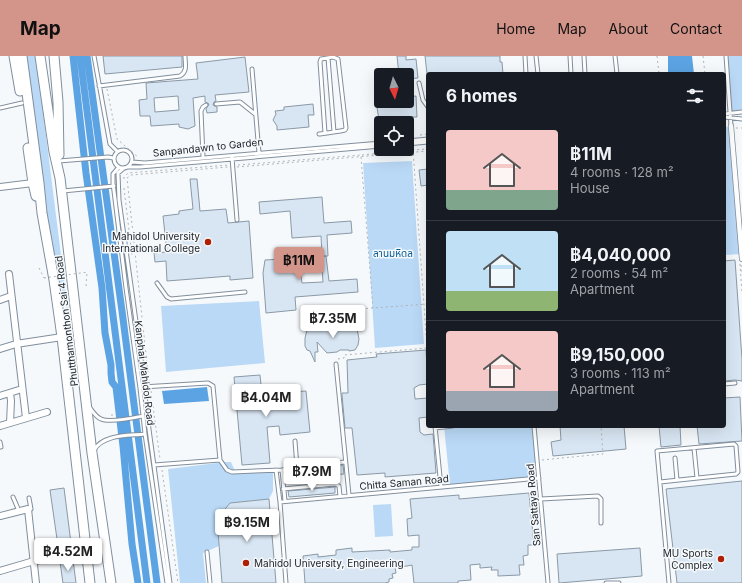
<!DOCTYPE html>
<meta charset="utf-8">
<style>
body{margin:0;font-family:Inter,"Noto Sans Thai",sans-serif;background:#20242c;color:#f1f3f6;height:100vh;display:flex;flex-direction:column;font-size:15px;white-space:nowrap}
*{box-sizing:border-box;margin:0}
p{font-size:13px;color:#9ea1a6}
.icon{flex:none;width:22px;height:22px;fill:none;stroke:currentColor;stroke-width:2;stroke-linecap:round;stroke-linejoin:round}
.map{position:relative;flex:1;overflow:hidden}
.sheet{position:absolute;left:426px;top:16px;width:300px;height:356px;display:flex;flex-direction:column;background:#171b24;border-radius:4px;box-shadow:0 4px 16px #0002}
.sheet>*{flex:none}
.needle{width:26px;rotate:175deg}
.tools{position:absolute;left:374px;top:12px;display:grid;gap:8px}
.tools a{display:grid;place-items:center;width:40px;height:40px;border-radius:4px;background:#171b24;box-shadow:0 4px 16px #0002;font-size:20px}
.price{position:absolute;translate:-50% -34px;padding:0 9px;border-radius:4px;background:#fff;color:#222;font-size:13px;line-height:26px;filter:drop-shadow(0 1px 2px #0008)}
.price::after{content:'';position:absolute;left:50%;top:24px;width:12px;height:9px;margin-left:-6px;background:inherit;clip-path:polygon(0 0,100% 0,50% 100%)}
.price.current{background:#d3948a;color:#111}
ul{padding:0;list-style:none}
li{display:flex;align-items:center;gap:12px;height:100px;padding:0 20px}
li+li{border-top:1px solid #363941}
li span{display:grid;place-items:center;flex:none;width:112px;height:80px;border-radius:4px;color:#555}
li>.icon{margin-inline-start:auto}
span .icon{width:48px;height:48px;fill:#fffc;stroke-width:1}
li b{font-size:17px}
h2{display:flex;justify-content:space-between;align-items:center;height:48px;padding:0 20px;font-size:17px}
header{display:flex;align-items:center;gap:24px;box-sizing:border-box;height:56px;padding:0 20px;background:#d3948a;color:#111}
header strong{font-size:19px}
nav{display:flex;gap:22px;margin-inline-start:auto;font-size:14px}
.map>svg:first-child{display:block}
</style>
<header>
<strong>Map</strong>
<nav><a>Home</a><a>Map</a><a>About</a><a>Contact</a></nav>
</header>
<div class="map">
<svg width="742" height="527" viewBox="0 0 742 527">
<rect width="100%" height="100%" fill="#f6f9fc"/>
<path fill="#bad9f6" d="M24,0H36L69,263L57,212L44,141Z
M726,0H742V56L730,57Z
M731,70L742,198L724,199V71Z
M412,105L424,288L375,292L363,107Z
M259,245L265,307L166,316L161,250Z
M444,370H534L539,422L450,430Z
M225,406H231L235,415L273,412V435L269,443L230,447L217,463L219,490L203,497L206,527H180L168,413Z
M391,448L393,480L375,481L373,449Z"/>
<path fill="#5ba3e3" d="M668,0H692L694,18H668Z
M207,331L209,345L164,348L162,335Z"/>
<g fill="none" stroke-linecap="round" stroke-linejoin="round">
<path stroke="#5ba3e3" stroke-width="7" d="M73,0L86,117L102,232L105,277L111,309V317L112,326L116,331L123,390L132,488L138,527
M80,0L147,527
M87,0L122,255L157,527"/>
</g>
<path fill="#d8e6f3" stroke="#8a99a6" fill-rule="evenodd" d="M103,0H182V11L105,18Z
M397,0H406V4L416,3L418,22L407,23V19H399Z
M425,0H500V6H502L503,18H427Z
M245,1L249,36L215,39L216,45L214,46L213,49L217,51V56L207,57L206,53L209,48L205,46V40L193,42L195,70L188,73L179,71V68L151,70L150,60H140L139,44L147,43L146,27L198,23L196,7ZM178,40L179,54L155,56L154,42Z
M416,40L417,61H409L410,67H386L385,63L379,64L376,45H407V41Z
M313,48L314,59H308L309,71L277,74V70L273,64L276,58L275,55L284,54V51Z
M428,113V129L421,130L419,114Z
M190,123H197L200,155L226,153L228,167L249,165L253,222L230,224V220L167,225L166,205L155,206L154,197L167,196L163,160L179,158V155L193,153Z
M322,141L324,167L351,165L352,177L327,179L328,200H322L321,180L292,182L290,155L260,158L259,146Z
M287,193L288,203L326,200L329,225L357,223L358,236L295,241L296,254L266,257L263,217L265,204L281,203L280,194ZM322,212L323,226L302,227L300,214Z
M735,204L742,303V325L735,324L724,325V205Z
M364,265L365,267L357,273L359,283L358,289L355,294L349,295V294H340L337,296L327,297L317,286L318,296H315V306L310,295L307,294L305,290V282L307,274H322L332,268L348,274L347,270H353Z
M426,294L428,328L419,329L414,332L415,343L428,342V361L419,362L420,376L424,379L433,378L436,417L385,421V417L357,419L352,372H345L342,339V337H348L347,304L377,301L376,298Z
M260,319L263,348L278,347L277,337L306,335L310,376L280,379L279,370L267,371L270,407L242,409L234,321Z
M740,341L742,385L699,388L697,370H724V342Z
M560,370H624L626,393L553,400L551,386L561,384Z
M659,370H680L681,389L661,391Z
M343,409L344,418L304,421V413Z
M742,425V527H677L666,433Z
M335,431V437L289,441L288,435Z
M64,432L72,495L59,497L50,434Z
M529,437L534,489H528V499L523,500L524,509H519L520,519L498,520V514H491L492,511L480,512V508L470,509L471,524L458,525V527H414L412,509L407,510L395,511L396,517L392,518L393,522L389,523V526L385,527H305L303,500L318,498V501L336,499V494L352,492V496L390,494V496L412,494V491H419V479L408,480L407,463L412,462L410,443L459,439V443Z
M269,443L276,527H222L217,463L230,447Z
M640,492L642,520L559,527L557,498Z
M73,504L76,527H63L60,506Z"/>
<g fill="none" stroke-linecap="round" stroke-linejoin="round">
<defs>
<path id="service" d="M94,0L110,88L117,95
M525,0L526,18
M536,0L538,18
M570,0L571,18
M584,0L585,18
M615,0L617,18
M726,0L731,70
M328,2L334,76
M252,13L259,97
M419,27L423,44L428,51
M99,30L180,20C188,15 185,8 185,0
M216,48L240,46L255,58
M0,52L22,47
M724,58L742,56
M724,61L742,63
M319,78C327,77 336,76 345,74L346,72L338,3L333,1L321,3L320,6L325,77
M407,85L428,83
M407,88L428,86
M114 103a9 9 0 1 1 18 0a9 9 0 1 1-18 0Z
M203,101L201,55L203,51L206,49
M232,102L237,164
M59,105L108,101L113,102
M132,106L145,107L381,87
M119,111L113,118V127L126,232L140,332L145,378L167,527
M128,111H140L381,90
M124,112L118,117L119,144L140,294L148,366L170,527
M63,135L114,130
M157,227L167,241L171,243L245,236
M336,308L349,439
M724,328L735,327
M142,331L208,327L213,330L220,404L154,409
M90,352C93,356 96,361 101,363C110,367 133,362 143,360
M435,370L441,431
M534,370L548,527
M435,372L453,370
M0,386L1,391
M694,392L697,422
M94,394C104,378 128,380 145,378
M675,402L677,424
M220,404L227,414L232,416L282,414L285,445
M297,411L345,406
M276,414L280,446L286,527
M282,414L297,411L295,385
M660,426L736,418L738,416L736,390L734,388L657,395L669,527
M283,433L335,428L339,430L340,440
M13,441L19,455
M541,443L598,440L601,443V467
M280,446L539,422
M28,453H31L29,442
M207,496L210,527
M606,527H619"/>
<path id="pedestrian" d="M731,70L742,203"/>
<path id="minor" d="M0,131L33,127
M9,218L26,362
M0,244L11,240
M0,293L16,288L62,281
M10,337L11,345L10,367
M0,340L22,333
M0,370L47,356
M0,460L28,453L36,527
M0,515L34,505L87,497"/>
<path id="secondary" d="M14,0L20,35
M22,0L39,127L42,157L54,224L62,281L90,527
M40,0L54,96L60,122L92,397L111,527
M54,0L58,46L59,99
M28,92L33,127L36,140"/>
</defs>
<use href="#service" stroke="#818f9d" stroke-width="5"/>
<use href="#pedestrian" stroke="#818f9d" stroke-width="6"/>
<use href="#minor" stroke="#818f9d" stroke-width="8"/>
<use href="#secondary" stroke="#818f9d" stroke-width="11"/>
<path stroke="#b0b3b7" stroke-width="1" stroke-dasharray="2 3" stroke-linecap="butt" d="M657,0L659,18
M703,0L705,18
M107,33L117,83L138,101
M736,72H742
M420,79L428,78
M362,99L413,94
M361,101L373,252
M238,109L361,99
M237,111L428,95
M124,123V121L128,117L229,109
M124,132L132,200
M740,208L742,237
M741,209L742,216
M39,212L44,222
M86,230L87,216
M331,255L428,248
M338,303L344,302V299L427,292L413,94L428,93
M149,326L127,122L131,119L228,111
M151,335L160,403
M111,359H113
M601,370V371L622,370
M542,404L603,398L601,371
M162,414L178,527"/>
<use href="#service" stroke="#fff" stroke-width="3"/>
<use href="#pedestrian" stroke="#fff" stroke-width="4.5"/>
<use href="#minor" stroke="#fff" stroke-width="6"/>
<use href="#secondary" stroke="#fff" stroke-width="9"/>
<path stroke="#b0b3b7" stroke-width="1" stroke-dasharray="2 3" stroke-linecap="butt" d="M44,222L88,216"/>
</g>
<g fill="#ae2006" stroke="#f6f9fc" stroke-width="1.5">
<circle cx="208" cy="186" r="4"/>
<circle cx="721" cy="503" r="4"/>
<circle cx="246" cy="507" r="4"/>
</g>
<g text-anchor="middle" stroke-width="3" stroke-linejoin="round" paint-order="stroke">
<g font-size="10" fill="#1a2025" stroke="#f6f9fc">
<text transform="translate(208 91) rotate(-6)" y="4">Sanpandawn to Garden</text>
<text transform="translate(66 265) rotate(-97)" y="4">Phutthamonthon Sai 4 Road</text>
<text transform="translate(145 317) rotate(83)" y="4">Kanphai Mahidol Road</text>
<text transform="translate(404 426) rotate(-5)" y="4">Chitta Saman Road</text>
<text transform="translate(533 449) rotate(-95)" y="4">San Sattaya Road</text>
</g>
<g font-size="10" fill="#1a2025" stroke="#f6f9fc" text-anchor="end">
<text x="200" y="184">Mahidol University<tspan x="200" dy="12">International College</tspan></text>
<text x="713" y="501">MU Sports<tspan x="713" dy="12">Complex</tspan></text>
<text x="254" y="511" text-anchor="start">Mahidol University, Engineering</text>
</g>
<g font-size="10" fill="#035b95" stroke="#f6f9fc">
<text x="393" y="201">ลานมหิดล</text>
</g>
</g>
</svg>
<div class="tools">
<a><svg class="needle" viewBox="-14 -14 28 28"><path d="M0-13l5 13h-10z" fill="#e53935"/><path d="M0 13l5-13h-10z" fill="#9ea1a6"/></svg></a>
<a><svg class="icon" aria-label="locate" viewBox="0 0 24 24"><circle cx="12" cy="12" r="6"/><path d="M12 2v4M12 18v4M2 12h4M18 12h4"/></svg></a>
</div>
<b class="price current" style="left:299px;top:225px">฿11M</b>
<b class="price" style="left:333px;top:283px">฿7.35M</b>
<b class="price" style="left:266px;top:362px">฿4.04M</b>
<b class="price" style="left:312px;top:436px">฿7.9M</b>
<b class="price" style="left:247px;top:487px">฿9.15M</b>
<b class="price" style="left:68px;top:516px">฿4.52M</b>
<section class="sheet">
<h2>6 homes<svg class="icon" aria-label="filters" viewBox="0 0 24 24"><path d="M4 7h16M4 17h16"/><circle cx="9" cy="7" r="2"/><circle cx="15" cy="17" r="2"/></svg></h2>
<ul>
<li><span style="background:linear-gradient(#f6c9c9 75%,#7fa58c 0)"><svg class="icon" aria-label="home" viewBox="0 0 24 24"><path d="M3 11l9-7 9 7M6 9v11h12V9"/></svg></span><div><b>฿11M</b><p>4 rooms · 128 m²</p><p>House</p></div></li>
<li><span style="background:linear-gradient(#bfe0f5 75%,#8fb573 0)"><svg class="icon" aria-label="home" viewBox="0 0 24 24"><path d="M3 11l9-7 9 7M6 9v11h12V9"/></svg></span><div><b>฿4,040,000</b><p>2 rooms · 54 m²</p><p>Apartment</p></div></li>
<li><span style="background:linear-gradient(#f6c9c9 75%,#9aa5b1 0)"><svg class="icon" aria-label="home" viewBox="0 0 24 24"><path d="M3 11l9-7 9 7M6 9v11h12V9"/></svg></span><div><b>฿9,150,000</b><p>3 rooms · 113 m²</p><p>Apartment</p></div></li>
</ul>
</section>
</div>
